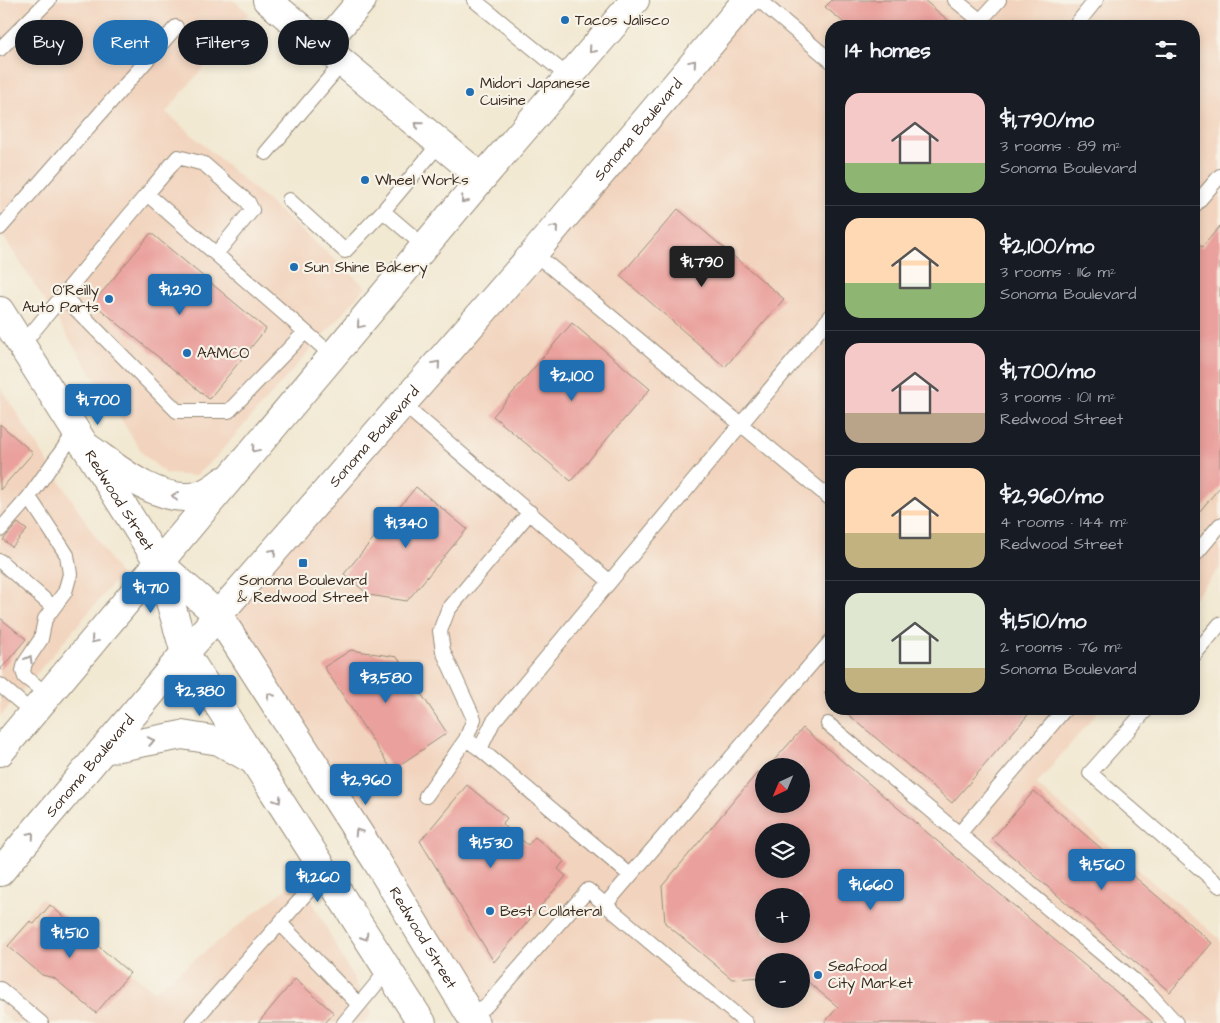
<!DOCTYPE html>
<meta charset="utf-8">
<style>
body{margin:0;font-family:"Architects Daughter",sans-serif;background:#242831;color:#f1f3f6;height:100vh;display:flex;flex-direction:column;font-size:19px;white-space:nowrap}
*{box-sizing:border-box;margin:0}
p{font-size:16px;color:#9ea1a6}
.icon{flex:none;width:28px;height:28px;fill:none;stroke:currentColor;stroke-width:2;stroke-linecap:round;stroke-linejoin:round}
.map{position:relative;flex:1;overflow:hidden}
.side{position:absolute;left:825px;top:20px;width:375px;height:695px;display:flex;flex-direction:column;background:#171b24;border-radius:20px;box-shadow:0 2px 8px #0003}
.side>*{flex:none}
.top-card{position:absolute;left:15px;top:20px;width:475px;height:45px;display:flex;gap:10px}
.needle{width:32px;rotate:224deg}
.controls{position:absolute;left:755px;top:758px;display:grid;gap:10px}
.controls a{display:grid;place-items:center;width:55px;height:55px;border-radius:50%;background:#171b24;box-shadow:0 2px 8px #0003;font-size:25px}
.price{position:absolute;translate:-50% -42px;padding:0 11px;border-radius:5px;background:#1f6fb2;color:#fff;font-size:16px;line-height:32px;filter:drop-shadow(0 1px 2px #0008)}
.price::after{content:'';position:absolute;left:50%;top:30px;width:15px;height:11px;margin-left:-8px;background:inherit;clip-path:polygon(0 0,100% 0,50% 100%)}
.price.on{background:#222;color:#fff}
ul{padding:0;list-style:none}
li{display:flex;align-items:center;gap:15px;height:125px;padding:0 20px}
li+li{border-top:1px solid #363941}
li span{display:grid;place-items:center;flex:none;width:140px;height:100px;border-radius:15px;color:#555}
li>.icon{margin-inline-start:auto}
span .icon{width:60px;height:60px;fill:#fffc;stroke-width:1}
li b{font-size:21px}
h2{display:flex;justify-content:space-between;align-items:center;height:60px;padding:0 20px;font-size:21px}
.pill{padding:0 18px;border-radius:22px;background:#171b24;box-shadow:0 2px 8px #0003;font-size:18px;line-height:45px}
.pill.on{background:#1f6fb2;color:#fff}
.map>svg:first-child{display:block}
</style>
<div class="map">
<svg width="1220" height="1023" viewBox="0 0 1220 1023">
<rect width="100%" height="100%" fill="#f7f3e8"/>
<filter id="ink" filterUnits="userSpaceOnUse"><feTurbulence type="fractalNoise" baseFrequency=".02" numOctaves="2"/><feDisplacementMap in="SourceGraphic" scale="10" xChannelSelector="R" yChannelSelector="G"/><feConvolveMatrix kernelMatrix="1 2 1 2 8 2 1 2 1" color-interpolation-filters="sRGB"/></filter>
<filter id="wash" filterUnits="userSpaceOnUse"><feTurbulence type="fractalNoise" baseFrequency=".0096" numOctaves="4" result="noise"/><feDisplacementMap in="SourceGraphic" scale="20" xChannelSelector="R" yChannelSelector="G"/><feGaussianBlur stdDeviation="1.12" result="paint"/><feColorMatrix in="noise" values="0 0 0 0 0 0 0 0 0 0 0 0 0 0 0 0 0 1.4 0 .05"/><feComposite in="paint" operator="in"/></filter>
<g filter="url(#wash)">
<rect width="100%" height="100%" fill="#f2e9d3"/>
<path fill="#f2d4be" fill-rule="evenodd" d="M0,0H233L249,13L166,112L366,287L215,458L195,476L166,474L143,454L0,231Z
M746,0H1220V568L1194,599V26H831V709H1100L1036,785L1220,939V1023H475L218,615ZM764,766H801V804H764ZM764,831H801V869H764ZM764,896H801V934H764ZM764,961H801V999H764Z
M0,387L120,575L0,717Z
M300,878L372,1013L364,1023H13L0,1012V947L41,898L154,991Z"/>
<g id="blocks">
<path fill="#eaa09c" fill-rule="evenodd" d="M832,0H924L955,26H848L825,7Z
M678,209L784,299L725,367L620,276Z
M1220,226V487L1194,518V241L1202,247Z
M151,233L266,329L209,399L93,303Z
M572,323L650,389L571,481L493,416Z
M0,424L33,453L0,490Z
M416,487L467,529L407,601L369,595L344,574Z
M18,523L27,530L12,547L3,540Z
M0,618L26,639L0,670Z
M351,650L397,657L447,733L392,770L324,667Z
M831,684V700L824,693Z
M842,709H1033L952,803Z
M803,728L1146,1017L1153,1023H824L838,1007L801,976V961L782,959L764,961V977L732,979L665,923L662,886L758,772L762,774L764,772V804H801V766H769ZM764,831H801V869H764ZM764,896H801V934H764Z
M467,785L507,818L502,824L528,845L535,837L564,861L558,869L566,876L494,962L420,841Z
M1034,791L1212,943L1170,992L992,839Z
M50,905L130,973L96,1013L54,978L42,975L8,946L30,921L34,924Z
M295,979L334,1013L325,1023H258Z"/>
</g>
</g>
<g filter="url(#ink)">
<use href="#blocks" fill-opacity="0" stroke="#968a78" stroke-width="1"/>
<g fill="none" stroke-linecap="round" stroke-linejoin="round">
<defs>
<path id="lane" d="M474,0L569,77
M759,0L831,61
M955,0L987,26
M980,21L999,0
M1075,26L1096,0
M0,49L49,0
M266,153L343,62
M147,194L178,157L204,164L248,202L252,210L216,254
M289,200L345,251L383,211
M1195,205L1220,176
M0,228L176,27
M425,247L383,211L440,143
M534,253L831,499
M63,296L177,411H229L305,332
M21,346L147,194L333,356
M403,404L609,581
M0,530L29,497
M1194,556L1220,525
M0,561L53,607
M1194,655L1220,624
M0,685L33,713
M48,695L25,677L23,671L25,663L41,639L45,619L65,592L70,574L67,555L29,497L76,431
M1147,709L1090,773L1220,886
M828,724L1149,993L1176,1023
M480,749L466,739L474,719L443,651L440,631L448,610L530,512
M426,796L466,739
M959,834L1065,709
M630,875L480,749L493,722L831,316
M605,905L831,641
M280,923L359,1005
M0,989L41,1023
M470,1016L487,1005L588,890L746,1023
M192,1023L324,873
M344,1023L387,971"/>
<path id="street" d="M267,0L482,178
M323,46L362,0"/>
<g id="secondary">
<path id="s1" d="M0,311L159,563L218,615L376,860L475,1023"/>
<path d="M159,563L185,653L422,1023"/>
</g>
<g id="primary">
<path d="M84,445C114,465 151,499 189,497C202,497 213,489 223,481"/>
<path d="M103,750L182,735L219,741L251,759"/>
<path d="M0,752L482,178L635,0"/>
<path id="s2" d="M0,872L185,653L534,253L747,0"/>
</g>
</defs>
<use href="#lane" stroke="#968a78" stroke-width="16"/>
<use href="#street" stroke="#968a78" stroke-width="30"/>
<use href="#secondary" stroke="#968a78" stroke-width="30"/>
<use href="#primary" stroke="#968a78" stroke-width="30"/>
<use href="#lane" stroke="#fff" stroke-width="14"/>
<use href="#street" stroke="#fff" stroke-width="28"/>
<use href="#secondary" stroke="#fff" stroke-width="28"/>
<use href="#primary" stroke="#fff" stroke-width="28"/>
</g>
<defs><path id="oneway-chevron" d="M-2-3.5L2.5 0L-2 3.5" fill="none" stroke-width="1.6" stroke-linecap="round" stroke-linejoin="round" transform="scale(1.25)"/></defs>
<g stroke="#a79f9a">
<use href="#oneway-chevron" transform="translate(592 50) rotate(131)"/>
<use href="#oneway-chevron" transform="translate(693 63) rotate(-50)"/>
<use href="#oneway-chevron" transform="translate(418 125) rotate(-140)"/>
<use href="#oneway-chevron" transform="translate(464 200) rotate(130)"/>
<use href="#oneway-chevron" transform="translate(555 228) rotate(-50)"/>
<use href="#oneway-chevron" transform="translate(360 325) rotate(130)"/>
<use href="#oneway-chevron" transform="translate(437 364) rotate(-49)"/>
<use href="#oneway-chevron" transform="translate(255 449) rotate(130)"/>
<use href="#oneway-chevron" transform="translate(175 496) rotate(-173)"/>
<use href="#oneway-chevron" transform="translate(273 552) rotate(-49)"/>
<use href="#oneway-chevron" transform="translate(94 640) rotate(130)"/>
<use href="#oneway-chevron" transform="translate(29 659) rotate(-61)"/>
<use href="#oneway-chevron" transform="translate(270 696) rotate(-123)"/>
<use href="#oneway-chevron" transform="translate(151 741) rotate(-11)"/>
<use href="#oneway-chevron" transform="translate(278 800) rotate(57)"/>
<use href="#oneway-chevron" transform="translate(358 832) rotate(-123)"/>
<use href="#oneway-chevron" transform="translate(31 835) rotate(-50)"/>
<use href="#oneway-chevron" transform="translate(365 937) rotate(57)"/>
</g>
</g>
<g fill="#1f6fb2" stroke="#f7f3e8" stroke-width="2">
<circle cx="565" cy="20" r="5"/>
<circle cx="470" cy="92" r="5"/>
<circle cx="365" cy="180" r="5"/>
<circle cx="294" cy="267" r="5"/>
<circle cx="109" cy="299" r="5"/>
<circle cx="187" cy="353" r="5"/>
<rect x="298" y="558" width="10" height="10" rx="2.5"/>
<circle cx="490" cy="911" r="5"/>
<circle cx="818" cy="975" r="5"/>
</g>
<g text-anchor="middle" stroke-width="4.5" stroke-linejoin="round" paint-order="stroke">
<g font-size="15" fill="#3b2a1e" stroke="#f7f3e8" text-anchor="start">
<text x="575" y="25">Tacos Jalisco</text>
<text x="480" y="88">Midori Japanese<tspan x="480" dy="17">Cuisine</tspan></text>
<text x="375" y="185">Wheel Works</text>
<text x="304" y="272">Sun Shine Bakery</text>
<text x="99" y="295" text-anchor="end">O'Reilly<tspan x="99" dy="17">Auto Parts</tspan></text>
<text x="197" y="358">AAMCO</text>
<text x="303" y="585" text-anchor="middle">Sonoma Boulevard<tspan x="303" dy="17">&amp; Redwood Street</tspan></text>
<text x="500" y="916">Best Collateral</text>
<text x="828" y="971">Seafood<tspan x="828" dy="17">City Market</tspan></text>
</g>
<g font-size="15" fill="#3b2a1e" stroke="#f7f3e8">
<text dy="5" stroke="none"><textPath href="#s2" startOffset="979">Sonoma Boulevard</textPath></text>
<text dy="5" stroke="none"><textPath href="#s2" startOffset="574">Sonoma Boulevard</textPath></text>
<text dy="5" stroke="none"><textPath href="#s1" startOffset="224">Redwood Street</textPath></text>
<text dy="5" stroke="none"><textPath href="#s2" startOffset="139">Sonoma Boulevard</textPath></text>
<text dy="5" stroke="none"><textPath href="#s1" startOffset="759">Redwood Street</textPath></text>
</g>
</g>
</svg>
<div class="controls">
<a><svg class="needle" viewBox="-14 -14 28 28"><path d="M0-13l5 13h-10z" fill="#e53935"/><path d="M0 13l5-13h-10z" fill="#9ea1a6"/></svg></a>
<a><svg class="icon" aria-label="layers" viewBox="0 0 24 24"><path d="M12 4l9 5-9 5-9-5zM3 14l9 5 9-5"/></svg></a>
<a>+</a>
<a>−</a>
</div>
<b class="price on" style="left:702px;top:288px">$1,790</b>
<b class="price" style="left:180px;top:316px">$1,290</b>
<b class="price" style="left:572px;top:402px">$2,100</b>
<b class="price" style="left:98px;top:426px">$1,700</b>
<b class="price" style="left:406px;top:549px">$1,340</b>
<b class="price" style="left:151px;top:614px">$1,710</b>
<b class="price" style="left:386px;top:704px">$3,580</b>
<b class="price" style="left:200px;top:717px">$2,380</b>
<b class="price" style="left:366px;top:806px">$2,960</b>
<b class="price" style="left:491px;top:869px">$1,530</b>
<b class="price" style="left:1102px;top:891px">$1,560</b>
<b class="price" style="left:318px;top:903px">$1,260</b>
<b class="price" style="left:871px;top:911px">$1,660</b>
<b class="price" style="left:70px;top:959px">$1,510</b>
<div class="top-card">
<a class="pill">Buy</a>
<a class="pill on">Rent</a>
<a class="pill">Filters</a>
<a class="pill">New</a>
</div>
<section class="side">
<h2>14 homes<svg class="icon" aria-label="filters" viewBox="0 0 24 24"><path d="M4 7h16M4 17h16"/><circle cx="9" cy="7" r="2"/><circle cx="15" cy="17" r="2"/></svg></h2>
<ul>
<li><span style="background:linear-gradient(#f6c9c9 70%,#8fb573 0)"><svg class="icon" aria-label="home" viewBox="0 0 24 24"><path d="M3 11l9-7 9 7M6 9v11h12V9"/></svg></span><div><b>$1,790/mo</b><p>3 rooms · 89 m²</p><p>Sonoma Boulevard</p></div></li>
<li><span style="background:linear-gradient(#ffd9b3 65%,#8fb573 0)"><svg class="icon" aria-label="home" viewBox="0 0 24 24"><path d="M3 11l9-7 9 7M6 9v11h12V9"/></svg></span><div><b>$2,100/mo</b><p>3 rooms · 116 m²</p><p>Sonoma Boulevard</p></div></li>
<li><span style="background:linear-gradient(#f6c9c9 70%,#b9a48a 0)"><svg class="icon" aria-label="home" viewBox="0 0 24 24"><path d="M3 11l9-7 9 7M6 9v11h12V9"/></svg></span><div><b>$1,700/mo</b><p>3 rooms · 101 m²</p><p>Redwood Street</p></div></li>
<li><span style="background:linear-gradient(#ffd9b3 65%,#c2b280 0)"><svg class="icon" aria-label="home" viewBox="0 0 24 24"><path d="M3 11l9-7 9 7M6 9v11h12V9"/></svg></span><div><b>$2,960/mo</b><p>4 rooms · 144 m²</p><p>Redwood Street</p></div></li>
<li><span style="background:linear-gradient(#dfe7d0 75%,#c2b280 0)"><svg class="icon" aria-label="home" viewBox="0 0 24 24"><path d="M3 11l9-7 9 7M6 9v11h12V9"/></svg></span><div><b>$1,510/mo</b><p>2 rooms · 76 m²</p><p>Sonoma Boulevard</p></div></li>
</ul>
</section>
</div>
